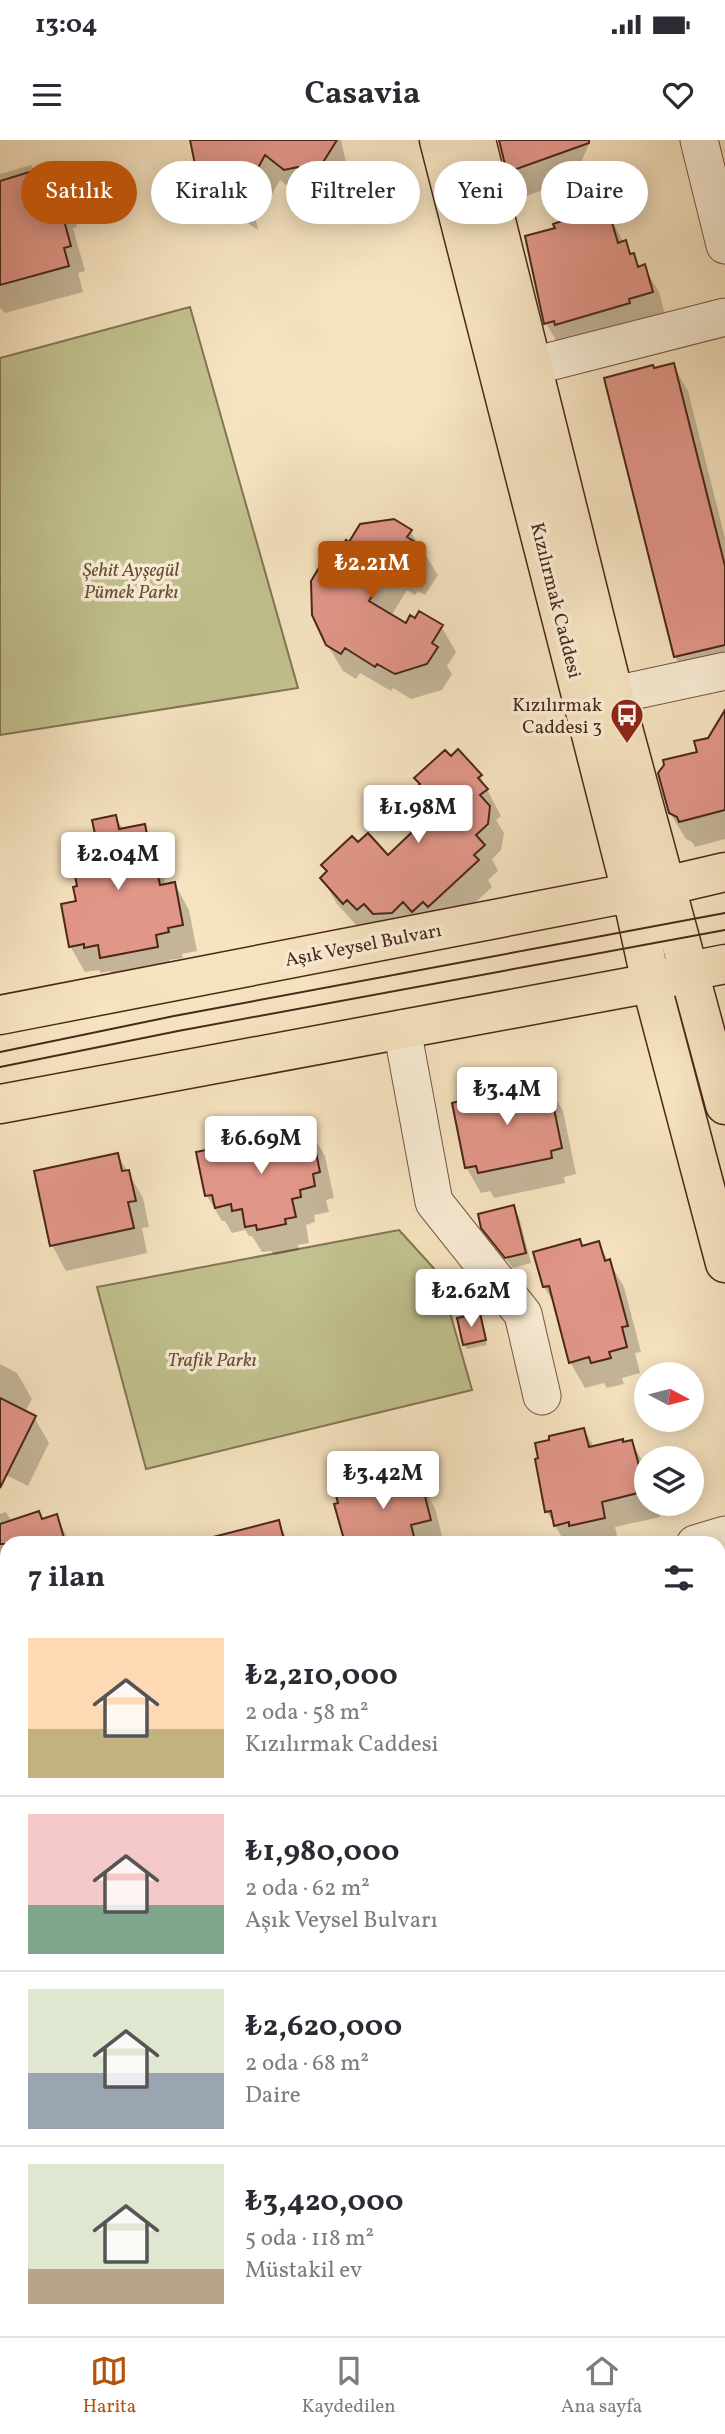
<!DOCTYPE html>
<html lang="tr">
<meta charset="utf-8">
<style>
body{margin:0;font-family:Vollkorn,serif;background:#f7f7f7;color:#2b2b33;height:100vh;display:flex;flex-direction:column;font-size:26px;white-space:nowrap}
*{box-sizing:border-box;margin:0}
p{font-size:23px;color:#7c7c81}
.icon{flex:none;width:38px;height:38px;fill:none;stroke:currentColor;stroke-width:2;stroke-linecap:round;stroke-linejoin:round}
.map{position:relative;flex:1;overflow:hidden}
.side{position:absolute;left:0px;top:1396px;width:726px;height:800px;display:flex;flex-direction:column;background:#fff;border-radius:21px 21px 0 0;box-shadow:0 4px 18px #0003}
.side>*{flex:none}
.banner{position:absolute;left:21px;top:21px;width:684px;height:63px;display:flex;gap:14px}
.needle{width:46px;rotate:97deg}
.tools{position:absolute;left:634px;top:1222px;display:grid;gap:14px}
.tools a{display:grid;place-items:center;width:70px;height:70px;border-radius:50%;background:#fff;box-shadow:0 4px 18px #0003;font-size:35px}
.price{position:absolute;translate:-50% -60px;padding:0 16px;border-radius:7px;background:#fff;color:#222;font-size:23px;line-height:46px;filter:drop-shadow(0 2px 4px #0008)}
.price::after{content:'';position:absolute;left:50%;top:42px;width:21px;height:16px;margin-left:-10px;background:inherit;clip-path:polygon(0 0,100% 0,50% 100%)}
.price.active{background:#b45309;color:#fff}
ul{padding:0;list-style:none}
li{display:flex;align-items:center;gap:21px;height:175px;padding:0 28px}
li+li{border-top:2px solid #e1e1e2}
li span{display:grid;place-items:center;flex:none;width:196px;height:140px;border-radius:0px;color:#555}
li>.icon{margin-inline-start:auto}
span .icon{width:84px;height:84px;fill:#fffc;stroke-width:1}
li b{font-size:30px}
h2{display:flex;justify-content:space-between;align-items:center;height:84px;padding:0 28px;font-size:30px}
.pill{padding:0 24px;border-radius:32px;background:#fff;box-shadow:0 4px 18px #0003;font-size:24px;line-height:63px}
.pill.active{background:#b45309;color:#fff}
.status{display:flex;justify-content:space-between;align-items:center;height:49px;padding:0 35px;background:#fff;direction:ltr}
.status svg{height:19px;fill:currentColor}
header{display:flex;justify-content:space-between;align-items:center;height:91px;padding:0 28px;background:#fff;font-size:32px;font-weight:700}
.menu{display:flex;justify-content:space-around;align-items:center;height:98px;border-top:2px solid #e1e1e2;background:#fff;font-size:19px;color:#7c7c81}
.menu a{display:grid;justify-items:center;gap:4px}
.menu .active{color:#b45309}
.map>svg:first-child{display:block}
</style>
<div class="status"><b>13:04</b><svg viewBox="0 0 49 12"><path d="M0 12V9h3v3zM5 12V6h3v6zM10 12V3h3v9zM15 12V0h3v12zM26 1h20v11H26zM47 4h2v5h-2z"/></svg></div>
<header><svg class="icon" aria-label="menu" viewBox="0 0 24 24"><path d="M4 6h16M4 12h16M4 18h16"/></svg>Casavia<svg class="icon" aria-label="heart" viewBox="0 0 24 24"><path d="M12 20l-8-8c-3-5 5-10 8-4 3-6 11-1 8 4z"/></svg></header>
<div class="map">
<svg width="725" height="2196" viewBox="0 0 725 2196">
<rect width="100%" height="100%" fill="#f6e3c0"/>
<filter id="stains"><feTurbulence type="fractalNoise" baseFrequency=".00286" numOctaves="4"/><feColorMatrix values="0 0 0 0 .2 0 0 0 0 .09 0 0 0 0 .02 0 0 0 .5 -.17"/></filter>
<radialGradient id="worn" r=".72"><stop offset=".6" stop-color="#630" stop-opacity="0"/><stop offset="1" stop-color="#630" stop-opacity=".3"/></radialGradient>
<path fill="#c1c28f" stroke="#867454" stroke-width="2" d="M190,167L298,548L0,595V218Z
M399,1090L439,1134L472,1250L146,1329L97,1147Z"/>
<path fill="#0003" d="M192,0H341L348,32L319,78L305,54L300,55L280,40L267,63L253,65L258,90L214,60L199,34Z
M501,0H591L571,44L566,42L526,56L522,54L507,28Z
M31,25L35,32L52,27L66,52L77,87L73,88L85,131L78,133L83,152L5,173L0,168V34Z
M608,74L624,103L641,128L644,127L659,152L666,178L561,209L546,183L579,83Z
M673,225L688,251L725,398V534L690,542L675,517L654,230Z
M410,391L438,435L425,455L418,451L415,455L407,450L391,476L406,486H441L456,512L447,526L452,534L442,550L411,559L393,548L391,551L360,533L356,539L343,531L327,504V433L350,404Z
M725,573V699L695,707L692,702L686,699L670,673L699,613Z
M480,636L501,676L496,680L504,693L501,710L492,719L498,731L488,740L492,747L444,791L372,795L363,784L359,788L337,764L322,738L328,733L323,725L357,705L387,717L427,680L412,654L421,646L416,638Z
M116,677L123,690L144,686L159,712L165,746L175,744L189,770L197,811L182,814L183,818L169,820L172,833L117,843L110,831L101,833L99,830L85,832L70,806L79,748L97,696Z
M517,943L520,949L548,946L563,971L576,1034L564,1037L565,1043L494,1058L490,1051L481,1053L466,1027Z
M310,990L325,1016L334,1058L326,1060L329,1072L314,1075L315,1082L306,1085L309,1103L298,1105L299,1110L274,1115L271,1111L262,1112L252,1096H249L245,1090L232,1093L225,1081H222L207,1056Z
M117,1014L143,1058L149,1087L142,1088L147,1113L66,1131L52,1105Z
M513,1067L519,1077L531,1123L513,1128L489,1098Z
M598,1103L624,1147L641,1212L635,1213L640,1233L622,1238L624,1244L607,1248L604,1243L585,1248L570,1222L557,1168L544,1147L535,1113L582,1107Z
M479,1175L487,1205L467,1209L464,1205Z
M0,1224L17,1233L32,1259L25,1272L34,1277L49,1303L28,1346L0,1332Z
M584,1290L594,1307L631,1302L646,1327V1363H656L660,1377L615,1387L619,1404H566L547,1372L537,1320Z
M413,1333L435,1368L444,1404H348L347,1402Z
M6,1372L12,1382L42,1380L56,1376L71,1404H7V1493L5,1494L0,1487V1374Z
M278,1382L290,1404H198V1403Z
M606,2189H654L658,2196H595Z
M300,2192L303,2196H286Z"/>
<path fill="#e29688" stroke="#4b271a" stroke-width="2" d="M190,0H337L303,54L298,27L284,30L265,15L253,37L239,40L245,67L197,34Z
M499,0H589V3L511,31L506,29Z
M52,25L63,61L59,62L71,106L64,108L69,126L0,145V41Z
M609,72L618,103L626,100L630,114L634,113L638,127L645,124L653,152L629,159L630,163L555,185L554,181L544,184L525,96L555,88L553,84L577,76L579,81Z
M674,223L725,426V505L674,517L604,238L653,225L654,228Z
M394,379L412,390L407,397L425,408L410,431L403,426L400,431L392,425L369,461L406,483L410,475L415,478L419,471L443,485L432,503L438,507L427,524L395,534L377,524L375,527L345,508L341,514L326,505L312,475L311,441L320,426L327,430L346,400L349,402L360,384Z
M725,570V670L679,682L677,677L669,673L658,633L664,625L663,620L697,612L694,601L708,598Z
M458,609L482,635L478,638L488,649L480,655L490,666L488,684L476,695L485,705L474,715L479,720L428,767L423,762L412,772L403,762L392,773L373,774L364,764L357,770L347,760L343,764L320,738L327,731L321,725L352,696L358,702L368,693L388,715L430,675L410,654L420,644L414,638L445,610L451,616Z
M116,675L119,689L145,684L154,731H157L160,745L175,742L183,785L168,788L169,792L156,795L158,807L100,818L98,805L84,808V804L69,807L61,764L76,761L73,747L77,746L68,699L95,694L92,680Z
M518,941L519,948L549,944L562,1008L551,1011L552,1018L478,1033L476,1026L465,1028L452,963L481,955L480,948Z
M311,988L320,1032L313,1034L315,1046L300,1050L301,1057L292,1059L296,1077L285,1079L286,1084L257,1090L256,1085L245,1087L242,1069L232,1071L231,1064L215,1068L212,1055L205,1056L196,1012Z
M118,1013L122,1031L129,1030L136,1061L128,1062L134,1088L50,1106L34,1031Z
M514,1065L526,1113L505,1118L481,1088L478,1074Z
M580,1099L582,1106L599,1101L605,1121L610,1119L628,1186L622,1187L627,1207L609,1212L611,1218L591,1223L589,1217L569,1223L549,1146L543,1147L533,1112Z
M480,1173L486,1200L463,1205L457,1178Z
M0,1258L36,1276L0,1348Z
M584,1288L589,1307L623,1299V1302L632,1300L646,1351L602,1362L605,1378L569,1386V1382L554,1386L551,1371L545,1372L535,1319L538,1318L535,1303L549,1300V1296Z
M414,1331L417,1342L421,1341L431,1380L411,1385L416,1404H360L359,1399L345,1403L334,1364L338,1363L335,1352Z
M39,1371L42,1379L57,1374L64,1398L61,1399L62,1404H0V1384Z
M279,1380L285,1404H214L213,1397Z"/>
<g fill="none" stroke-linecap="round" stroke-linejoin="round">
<defs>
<path id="minor" d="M699,0L725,105
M533,226L725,177
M614,555L725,531
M402,889L434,1062L523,1174L542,1256
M695,1404L725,1395
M0,1575L7,1574
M0,1922L7,1918
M0,2034L7,2030
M719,2046L725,2042
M419,2189L422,2196
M508,2196L517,2189"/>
<path id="major" d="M439,0L631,751L651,843L725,1123
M476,0L614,555L725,965
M0,875L665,746L725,732
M0,964L651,843L690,831L725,824
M0,1607L7,1632
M0,1837L7,1861
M99,2189L101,2196
M162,2189L164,2196"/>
</defs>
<use href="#minor" stroke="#765644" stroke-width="39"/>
<use href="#major" stroke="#4b271a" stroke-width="41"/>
<use href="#minor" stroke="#f9edd6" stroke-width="37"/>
<use href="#major" stroke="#f6e3c0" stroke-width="38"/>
<path stroke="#4b271a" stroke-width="2" d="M0,912L174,876L725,773
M0,927L178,891L725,790"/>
</g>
<defs>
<symbol id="bus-pin" viewBox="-11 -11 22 30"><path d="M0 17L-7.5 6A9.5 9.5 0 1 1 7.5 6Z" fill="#8f2418" stroke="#f9edd6"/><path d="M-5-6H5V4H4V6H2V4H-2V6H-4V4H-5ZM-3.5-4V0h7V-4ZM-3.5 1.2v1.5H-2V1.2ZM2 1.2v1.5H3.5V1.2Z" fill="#fff"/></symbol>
</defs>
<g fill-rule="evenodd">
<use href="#bus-pin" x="608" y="556" width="38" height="52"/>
</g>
<g text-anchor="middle" stroke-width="7" stroke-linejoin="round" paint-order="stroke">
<g font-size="19" font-style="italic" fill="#684e37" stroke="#f9edd6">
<text x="131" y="436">Şehit Ayşegül<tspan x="131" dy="22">Pümek Parkı</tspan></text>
<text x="212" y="1226">Trafik Parkı</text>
</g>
<g font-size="19" fill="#4b271a" stroke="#f9edd6">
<text transform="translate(557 460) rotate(76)" y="7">Kızılırmak Caddesi</text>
<text transform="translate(363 804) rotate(-11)" y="7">Aşık Veysel Bulvarı</text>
</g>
<g font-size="19" fill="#4b271a" stroke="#f9edd6" text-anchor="end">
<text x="602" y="571">Kızılırmak<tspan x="602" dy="22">Caddesi 3</tspan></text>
</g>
</g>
<rect width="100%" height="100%" filter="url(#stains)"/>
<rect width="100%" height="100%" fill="url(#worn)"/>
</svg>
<div class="tools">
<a><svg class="needle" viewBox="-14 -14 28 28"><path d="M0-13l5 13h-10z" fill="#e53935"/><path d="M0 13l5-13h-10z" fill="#7c7c81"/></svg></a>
<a><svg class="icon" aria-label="layers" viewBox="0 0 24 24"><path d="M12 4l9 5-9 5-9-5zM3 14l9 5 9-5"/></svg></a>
</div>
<b class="price active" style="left:372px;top:461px">₺2.21M</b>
<b class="price" style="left:418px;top:705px">₺1.98M</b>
<b class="price" style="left:118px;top:752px">₺2.04M</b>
<b class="price" style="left:507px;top:987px">₺3.4M</b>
<b class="price" style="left:261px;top:1036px">₺6.69M</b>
<b class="price" style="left:471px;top:1189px">₺2.62M</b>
<b class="price" style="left:383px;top:1371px">₺3.42M</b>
<div class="banner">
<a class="pill active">Satılık</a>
<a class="pill">Kiralık</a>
<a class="pill">Filtreler</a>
<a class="pill">Yeni</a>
<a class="pill">Daire</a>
</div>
<section class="side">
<h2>7 ilan<svg class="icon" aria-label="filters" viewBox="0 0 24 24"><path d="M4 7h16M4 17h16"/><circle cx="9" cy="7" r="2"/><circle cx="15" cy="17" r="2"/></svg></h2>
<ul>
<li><span style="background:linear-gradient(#ffd9b3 65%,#c2b280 0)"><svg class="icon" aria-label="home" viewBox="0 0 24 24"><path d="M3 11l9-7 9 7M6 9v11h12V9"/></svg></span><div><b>₺2,210,000</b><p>2 oda · 58 m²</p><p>Kızılırmak Caddesi</p></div></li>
<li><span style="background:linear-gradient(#f6c9c9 65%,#7fa58c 0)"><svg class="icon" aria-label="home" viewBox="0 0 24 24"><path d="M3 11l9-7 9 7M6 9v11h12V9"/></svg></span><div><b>₺1,980,000</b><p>2 oda · 62 m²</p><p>Aşık Veysel Bulvarı</p></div></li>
<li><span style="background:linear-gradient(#dfe7d0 60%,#9aa5b1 0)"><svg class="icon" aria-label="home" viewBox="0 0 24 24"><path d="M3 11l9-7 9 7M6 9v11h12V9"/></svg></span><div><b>₺2,620,000</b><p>2 oda · 68 m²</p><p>Daire</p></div></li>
<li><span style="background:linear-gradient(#dfe7d0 75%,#b9a48a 0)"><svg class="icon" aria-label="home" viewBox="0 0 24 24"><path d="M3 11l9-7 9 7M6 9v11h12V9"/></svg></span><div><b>₺3,420,000</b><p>5 oda · 118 m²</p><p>Müstakil ev</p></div></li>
</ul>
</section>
</div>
<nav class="menu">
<a class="active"><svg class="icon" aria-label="map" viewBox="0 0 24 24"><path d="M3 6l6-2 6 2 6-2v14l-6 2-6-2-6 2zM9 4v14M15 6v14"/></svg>Harita</a>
<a><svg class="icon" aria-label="saved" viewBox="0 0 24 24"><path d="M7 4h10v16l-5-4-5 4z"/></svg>Kaydedilen</a>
<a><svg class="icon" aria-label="home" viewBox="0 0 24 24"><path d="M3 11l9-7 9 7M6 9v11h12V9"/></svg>Ana sayfa</a>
</nav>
